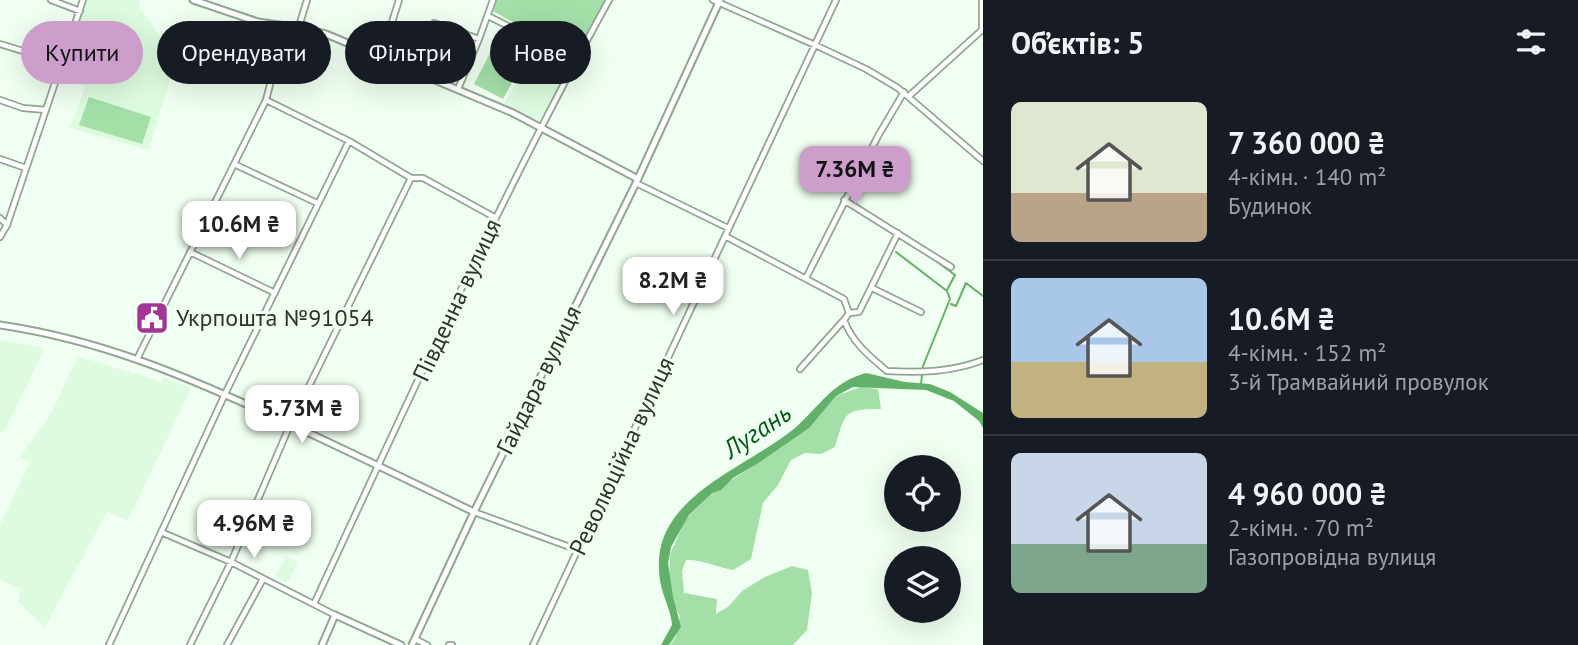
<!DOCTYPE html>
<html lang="uk">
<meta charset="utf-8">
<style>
body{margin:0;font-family:"PT Sans",sans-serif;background:#242831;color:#f1f3f6;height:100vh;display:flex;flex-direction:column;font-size:26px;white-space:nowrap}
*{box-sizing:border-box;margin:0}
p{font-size:23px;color:#9ea1a6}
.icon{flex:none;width:38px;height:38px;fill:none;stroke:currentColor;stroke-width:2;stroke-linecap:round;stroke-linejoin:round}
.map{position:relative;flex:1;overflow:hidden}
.sheet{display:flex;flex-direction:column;background:#171b24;width:595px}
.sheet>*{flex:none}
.top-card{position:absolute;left:21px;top:21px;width:665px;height:63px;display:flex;gap:14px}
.buttons{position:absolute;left:884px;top:455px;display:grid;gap:14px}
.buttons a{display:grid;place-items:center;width:77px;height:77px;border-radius:50%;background:#171b24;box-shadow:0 7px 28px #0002;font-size:35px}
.price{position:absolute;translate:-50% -60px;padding:0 16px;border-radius:14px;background:#fff;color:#222;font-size:23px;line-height:46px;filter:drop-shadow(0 2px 4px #0008)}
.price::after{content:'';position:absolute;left:50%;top:42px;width:21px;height:16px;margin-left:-10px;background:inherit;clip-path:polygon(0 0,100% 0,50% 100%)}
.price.on{background:#cd9ecb;color:#111}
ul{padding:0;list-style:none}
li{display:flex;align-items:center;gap:21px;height:175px;padding:0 28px}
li+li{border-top:2px solid #363941}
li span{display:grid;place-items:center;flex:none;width:196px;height:140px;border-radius:10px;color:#555}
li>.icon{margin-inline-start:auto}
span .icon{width:84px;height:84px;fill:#fffc;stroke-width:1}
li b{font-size:30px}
h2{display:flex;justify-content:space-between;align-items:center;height:84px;padding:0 28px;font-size:30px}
.tag{padding:0 24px;border-radius:32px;background:#171b24;box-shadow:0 7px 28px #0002;font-size:24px;line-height:63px}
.tag.on{background:#cd9ecb;color:#111}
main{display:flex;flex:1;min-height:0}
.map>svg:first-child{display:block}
</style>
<main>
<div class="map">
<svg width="983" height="645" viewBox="0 0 983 645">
<rect width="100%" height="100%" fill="#f0fff1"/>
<path fill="#ddfbde" d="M88,0H140L139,6L176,59L149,150L70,128L85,87L64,78V65Z
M541,45L570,61L561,80L562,81L539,122L504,103Z
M0,340L45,348L4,433L0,432Z
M78,356L161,382L163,377L191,388L128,521L107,512L45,627L18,602L21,590L0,579V525L30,462L20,457L52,411Z
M286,556L298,562L287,583L275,576Z"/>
<path fill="#a4dfa8" d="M497,0H605L575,58L493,11Z
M500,34L530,50L503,99L474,84Z
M89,97L151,117L142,144L79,125Z
M861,387L878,389L881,409C843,409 846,412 835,447L821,454L805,453L791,460L778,485L763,503L751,559L733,570C717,567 701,559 686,560L682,571L684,593L717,599L716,614L729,606L742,591L765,577L792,566L808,570L812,593L807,630L793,645H670L676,636L680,616L674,606L669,581L670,554L686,519L712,492L757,464L823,410L836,396Z"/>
<path fill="#63b06b" d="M866,373L905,382L930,384L950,392L983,413V428L979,421L954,401L926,390L853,387L836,396L809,428L757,464L733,478L721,490L712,493L689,515L671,547L668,563L673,597L681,627L669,645H661L672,625C671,612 665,601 662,589C658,577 658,557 661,546C675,489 755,462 795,428C821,405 831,383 866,373Z"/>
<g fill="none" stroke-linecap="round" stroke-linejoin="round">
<path stroke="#63b06b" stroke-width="2" d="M896,252L947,291L950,299L923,366L921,384
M936,261L955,275L947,290
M951,304L956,306L966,283L983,296"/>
<defs>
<path id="minor" d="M51,0L80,11
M713,0L815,45L866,69L898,88L983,161
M488,16L576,60
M434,23L479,39
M295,27L300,23L307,0
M0,44L62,63
M381,57L399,0
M458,89L479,39L493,0
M909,96L982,30V0
M0,100L23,108L46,110
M266,100L349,141L411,178H423L496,218
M0,159L26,168
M234,164L317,203
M636,183L728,228
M844,200L951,267
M0,218L7,225
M725,236L844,299L849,313L844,320C852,342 869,356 887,371C920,373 952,372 983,360
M0,237L7,225L83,0
M190,252L275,293
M806,278L878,136L904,92
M872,288L921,312
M849,313L859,312L898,233
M137,359L266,100L285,27
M800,369L843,321
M474,512L578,550
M161,532L231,562L335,615
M314,604C408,401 501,196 609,0
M415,639L427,645
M109,645L225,394L349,141
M190,645L231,562L290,425L411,178
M227,645L263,579
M449,645H452
M533,645L836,0"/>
<path id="tertiary" d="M193,0L258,22L307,29L326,34L513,113L638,179
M0,325C102,340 188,377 281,420C346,450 410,481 474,512
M322,645L335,615L401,645
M412,645L474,512L636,183L720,0"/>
</defs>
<use href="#minor" stroke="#90a691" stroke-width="8"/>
<use href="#tertiary" stroke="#90a691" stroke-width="9"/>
<use href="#minor" stroke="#fff" stroke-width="4.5"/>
<use href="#tertiary" stroke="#fff" stroke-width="5"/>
</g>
<defs>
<symbol id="civic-square" viewBox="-11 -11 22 22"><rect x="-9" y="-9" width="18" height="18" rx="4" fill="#a13696" stroke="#f0fff1"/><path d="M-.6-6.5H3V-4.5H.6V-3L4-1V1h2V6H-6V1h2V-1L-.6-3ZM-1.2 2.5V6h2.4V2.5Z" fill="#fff"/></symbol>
</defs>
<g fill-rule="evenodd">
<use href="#civic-square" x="133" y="299" width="38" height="38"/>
</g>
<g text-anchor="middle" stroke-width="6" stroke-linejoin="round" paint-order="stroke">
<g font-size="24" fill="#2b352c" stroke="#f0fff1">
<text transform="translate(457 300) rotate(-65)" y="8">Південна вулиця</text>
<text transform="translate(539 380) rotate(-64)" y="8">Гайдара вулиця</text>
<text transform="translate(622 456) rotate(-65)" y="8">Революційна вулиця</text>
</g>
<g font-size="24" fill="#2b352c" stroke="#f0fff1" text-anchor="start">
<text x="176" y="326">Укрпошта №91054</text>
</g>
<g font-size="26" font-style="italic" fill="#005b1a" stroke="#f0fff1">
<text transform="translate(757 431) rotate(-34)" y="9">Лугань</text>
</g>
</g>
</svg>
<div class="buttons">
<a><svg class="icon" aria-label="locate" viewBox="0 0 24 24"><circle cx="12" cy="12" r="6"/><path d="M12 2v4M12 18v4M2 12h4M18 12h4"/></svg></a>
<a><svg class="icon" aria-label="layers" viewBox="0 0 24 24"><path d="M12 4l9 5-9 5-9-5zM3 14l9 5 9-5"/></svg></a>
</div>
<b class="price on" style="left:855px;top:206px">7.36M ₴</b>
<b class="price" style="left:239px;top:261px">10.6M ₴</b>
<b class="price" style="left:673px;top:317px">8.2M ₴</b>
<b class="price" style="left:302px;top:445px">5.73M ₴</b>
<b class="price" style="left:254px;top:560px">4.96M ₴</b>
<div class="top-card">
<a class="tag on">Купити</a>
<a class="tag">Орендувати</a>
<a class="tag">Фільтри</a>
<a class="tag">Нове</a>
</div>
</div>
<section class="sheet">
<h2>Об’єктів: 5<svg class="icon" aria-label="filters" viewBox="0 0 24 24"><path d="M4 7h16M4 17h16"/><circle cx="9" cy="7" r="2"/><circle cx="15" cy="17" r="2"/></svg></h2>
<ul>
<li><span style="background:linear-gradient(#dfe7d0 65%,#b9a48a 0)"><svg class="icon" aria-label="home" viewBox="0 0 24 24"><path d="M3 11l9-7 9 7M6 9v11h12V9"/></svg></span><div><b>7 360 000 ₴</b><p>4-кімн. · 140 m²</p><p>Будинок</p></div></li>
<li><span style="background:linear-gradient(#a9c7e8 60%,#c2b280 0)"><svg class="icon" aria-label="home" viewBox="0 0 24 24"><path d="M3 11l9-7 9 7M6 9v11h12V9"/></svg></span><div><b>10.6M ₴</b><p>4-кімн. · 152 m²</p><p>3-й Трамвайний провулок</p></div></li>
<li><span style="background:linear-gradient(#c9d6e8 65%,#7fa58c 0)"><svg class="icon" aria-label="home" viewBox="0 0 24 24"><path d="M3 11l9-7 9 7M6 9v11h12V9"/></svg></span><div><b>4 960 000 ₴</b><p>2-кімн. · 70 m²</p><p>Газопровідна вулиця</p></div></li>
</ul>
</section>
</main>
